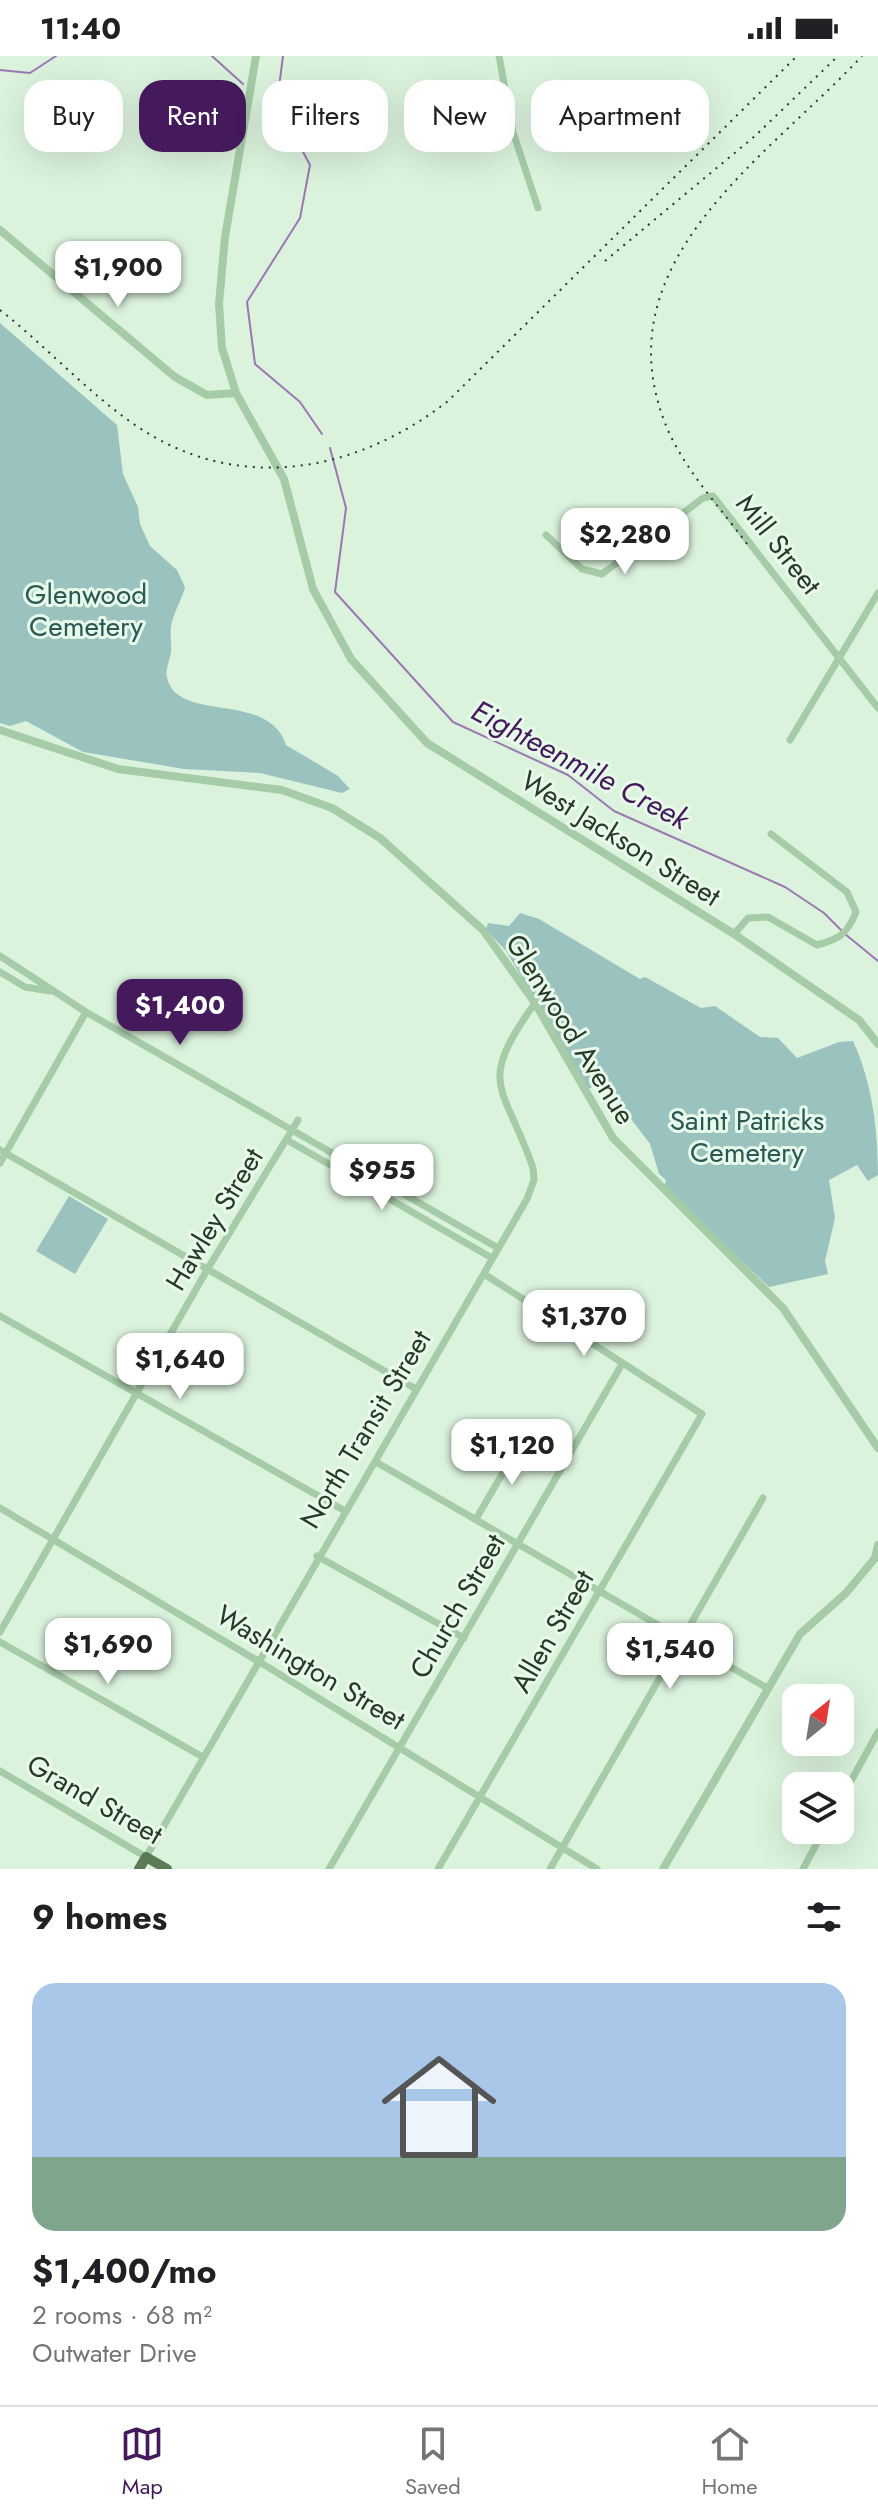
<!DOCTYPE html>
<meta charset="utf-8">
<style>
body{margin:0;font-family:Jost,sans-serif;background:#f2f2f2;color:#202124;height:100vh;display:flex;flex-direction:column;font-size:30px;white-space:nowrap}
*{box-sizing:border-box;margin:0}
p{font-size:26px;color:#757577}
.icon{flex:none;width:44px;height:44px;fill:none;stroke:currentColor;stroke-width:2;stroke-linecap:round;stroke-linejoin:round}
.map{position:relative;height:1813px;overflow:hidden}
.details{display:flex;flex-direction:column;background:#fff;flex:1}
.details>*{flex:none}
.top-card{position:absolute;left:24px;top:24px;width:830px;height:72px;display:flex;gap:16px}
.needle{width:52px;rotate:30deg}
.tools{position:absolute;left:782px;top:1628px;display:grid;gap:16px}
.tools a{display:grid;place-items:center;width:72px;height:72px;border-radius:16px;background:#fff;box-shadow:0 8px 32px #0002;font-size:40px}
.price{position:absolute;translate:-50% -68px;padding:0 18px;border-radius:16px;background:#fff;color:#222;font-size:26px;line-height:52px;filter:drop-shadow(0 2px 4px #0008)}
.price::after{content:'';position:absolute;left:50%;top:48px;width:24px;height:18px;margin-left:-12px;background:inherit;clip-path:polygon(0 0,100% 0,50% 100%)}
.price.active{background:#441a5c;color:#fff}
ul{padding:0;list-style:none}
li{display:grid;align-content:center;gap:16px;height:424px;padding:0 32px}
li span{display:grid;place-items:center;height:248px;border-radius:24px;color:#555}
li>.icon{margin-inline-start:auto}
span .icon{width:144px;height:144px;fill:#fffc;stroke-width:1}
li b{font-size:34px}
h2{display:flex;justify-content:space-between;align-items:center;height:96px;padding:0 32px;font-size:34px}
.pill{padding:0 28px;border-radius:24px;background:#fff;box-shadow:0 8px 32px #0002;font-size:28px;line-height:72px}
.pill.active{background:#441a5c;color:#fff}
.status{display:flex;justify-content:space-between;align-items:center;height:56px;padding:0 40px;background:#fff;direction:ltr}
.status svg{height:22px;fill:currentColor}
.tab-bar{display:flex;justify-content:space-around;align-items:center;height:112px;border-top:2px solid #e0e0e0;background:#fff;font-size:22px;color:#757577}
.tab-bar a{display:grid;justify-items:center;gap:4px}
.tab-bar .active{color:#441a5c}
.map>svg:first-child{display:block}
</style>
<div class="status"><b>11:40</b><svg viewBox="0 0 49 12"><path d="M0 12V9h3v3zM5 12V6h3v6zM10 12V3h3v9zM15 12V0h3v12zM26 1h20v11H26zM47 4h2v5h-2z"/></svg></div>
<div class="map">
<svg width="878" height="1813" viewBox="0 0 878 1813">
<rect width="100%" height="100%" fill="#dbf3dd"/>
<path fill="#9ac3bf" d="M0,267L117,369L123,418L138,451L140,468L150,490L177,514L185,531C182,543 175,554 172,566C169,575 172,587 171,596C170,604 165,614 167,621C176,668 269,634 286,689L338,720L350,733L342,737L260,717L184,713L83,696L26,665L10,670L0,667Z
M520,857L539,863L640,923L645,921L701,952L715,950L760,981L778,982L797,1002L839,986L853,985C872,1026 878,1074 878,1119L868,1125L857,1109L829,1124L835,1162L825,1205L828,1218L769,1231L664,1132L666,1124L659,1118L650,1088L603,1026L588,1033L506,895L486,873L488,867L509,870Z
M69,1140L108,1163L75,1218L36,1195Z"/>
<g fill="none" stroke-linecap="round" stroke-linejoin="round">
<path stroke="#9b78b2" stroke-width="2" d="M212,0L243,28
M283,0L277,47L310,109L300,162L247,246L255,308L300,346L322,378
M0,14L30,17L56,0
M330,392L346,452L335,536L453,666L568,719L614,755L785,831L824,857L841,874
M845,878L878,905"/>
<path stroke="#a6cca7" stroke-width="7" d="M499,0L513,76L538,152
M546,479L582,513L602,518L703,442L713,440L878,652
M790,684L878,537
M734,878L748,862L768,861L817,889C840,883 847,878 856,856L847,836L771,778
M0,900L86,956L498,1192
M0,916L25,931L50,935
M287,1084L492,1202
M0,1094L416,1333
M0,1107L86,956
M0,1260L345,1455
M376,1406L767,1632
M0,1452L258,1605L597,1813
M476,1463L522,1384
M317,1500L464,1582
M0,1576L207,1214L298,1064
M0,1586L201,1700
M0,1715L146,1801L527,1143L534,1124L533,1112C504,1027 475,1031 535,947
M840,1745L878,1676
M329,1813L622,1308
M438,1813L702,1358L484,1218
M550,1813L763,1442
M803,1813L824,1774"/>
<path stroke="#a6cca7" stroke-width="8" d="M256,0L225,181L219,248L222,292L236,337L284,423L313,533L351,603L427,687L734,878L859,964L878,988
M0,174L175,321L207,339L236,337
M0,674L118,713L282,734L332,752L380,782L483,874L535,947L613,1082L783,1252L878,1392
M663,1813L800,1578L846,1537L875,1502L878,1489"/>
<path stroke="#5b7b57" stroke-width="10" d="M139,1813L146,1801L167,1813"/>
<path stroke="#293827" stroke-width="2" stroke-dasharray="2 6" stroke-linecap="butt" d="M605,205L755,80L838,0
M0,254C46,290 87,336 135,369C237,439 356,417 448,345L797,0
M747,488C719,450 682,411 665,367C602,205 767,102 862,0"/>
</g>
<g text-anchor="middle" stroke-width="6" stroke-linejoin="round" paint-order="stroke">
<g font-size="28" fill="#293827" stroke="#e8fbea">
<text transform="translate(779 488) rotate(52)" y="10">Mill Street</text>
<text transform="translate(621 782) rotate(32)" y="10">West Jackson Street</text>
<text transform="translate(571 973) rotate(58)" y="10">Glenwood Avenue</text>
<text transform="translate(214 1163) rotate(-59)" y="10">Hawley Street</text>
<text transform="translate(365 1373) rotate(-59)" y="10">North Transit Street</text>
<text transform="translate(457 1550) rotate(-60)" y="10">Church Street</text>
<text transform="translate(552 1575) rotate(-60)" y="10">Allen Street</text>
<text transform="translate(311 1611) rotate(31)" y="10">Washington Street</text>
<text transform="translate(95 1743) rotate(30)" y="10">Grand Street</text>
</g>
<g font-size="28" fill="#295855" stroke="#e8fbea">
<text x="86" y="548">Glenwood<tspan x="86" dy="32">Cemetery</tspan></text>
<text x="747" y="1074">Saint Patricks<tspan x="747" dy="32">Cemetery</tspan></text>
</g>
<g font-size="30" font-style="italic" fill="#441a5c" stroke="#e8fbea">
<text transform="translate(580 709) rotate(28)" y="10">Eighteenmile Creek</text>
</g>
</g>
</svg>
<div class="tools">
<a><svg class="needle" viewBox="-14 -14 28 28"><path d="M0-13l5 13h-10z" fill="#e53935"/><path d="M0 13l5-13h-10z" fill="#757577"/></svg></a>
<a><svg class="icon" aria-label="layers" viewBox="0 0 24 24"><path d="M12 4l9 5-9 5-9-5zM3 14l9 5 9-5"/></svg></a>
</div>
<b class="price" style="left:118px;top:253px">$1,900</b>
<b class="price" style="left:625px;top:520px">$2,280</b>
<b class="price active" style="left:180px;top:991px">$1,400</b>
<b class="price" style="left:382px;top:1156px">$955</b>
<b class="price" style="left:584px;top:1302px">$1,370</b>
<b class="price" style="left:180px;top:1345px">$1,640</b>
<b class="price" style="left:512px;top:1431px">$1,120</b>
<b class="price" style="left:108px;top:1630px">$1,690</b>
<b class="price" style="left:670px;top:1635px">$1,540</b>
<div class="top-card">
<a class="pill">Buy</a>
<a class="pill active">Rent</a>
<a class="pill">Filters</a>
<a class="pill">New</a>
<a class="pill">Apartment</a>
</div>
</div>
<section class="details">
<h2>9 homes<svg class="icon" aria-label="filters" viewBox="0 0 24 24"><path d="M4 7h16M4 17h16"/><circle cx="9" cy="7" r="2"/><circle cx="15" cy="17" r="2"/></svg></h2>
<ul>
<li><span style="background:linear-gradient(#a9c7e8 70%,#7fa58c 0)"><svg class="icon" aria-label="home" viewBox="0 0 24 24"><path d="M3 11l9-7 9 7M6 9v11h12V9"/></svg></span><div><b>$1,400/mo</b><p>2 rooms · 68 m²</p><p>Outwater Drive</p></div></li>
</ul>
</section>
<nav class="tab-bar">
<a class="active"><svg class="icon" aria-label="map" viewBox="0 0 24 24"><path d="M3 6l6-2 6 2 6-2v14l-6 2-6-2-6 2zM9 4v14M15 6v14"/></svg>Map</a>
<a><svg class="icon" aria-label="saved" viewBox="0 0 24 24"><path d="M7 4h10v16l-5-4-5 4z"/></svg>Saved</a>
<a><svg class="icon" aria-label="home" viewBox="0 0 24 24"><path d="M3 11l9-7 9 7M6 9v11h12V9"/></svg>Home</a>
</nav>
